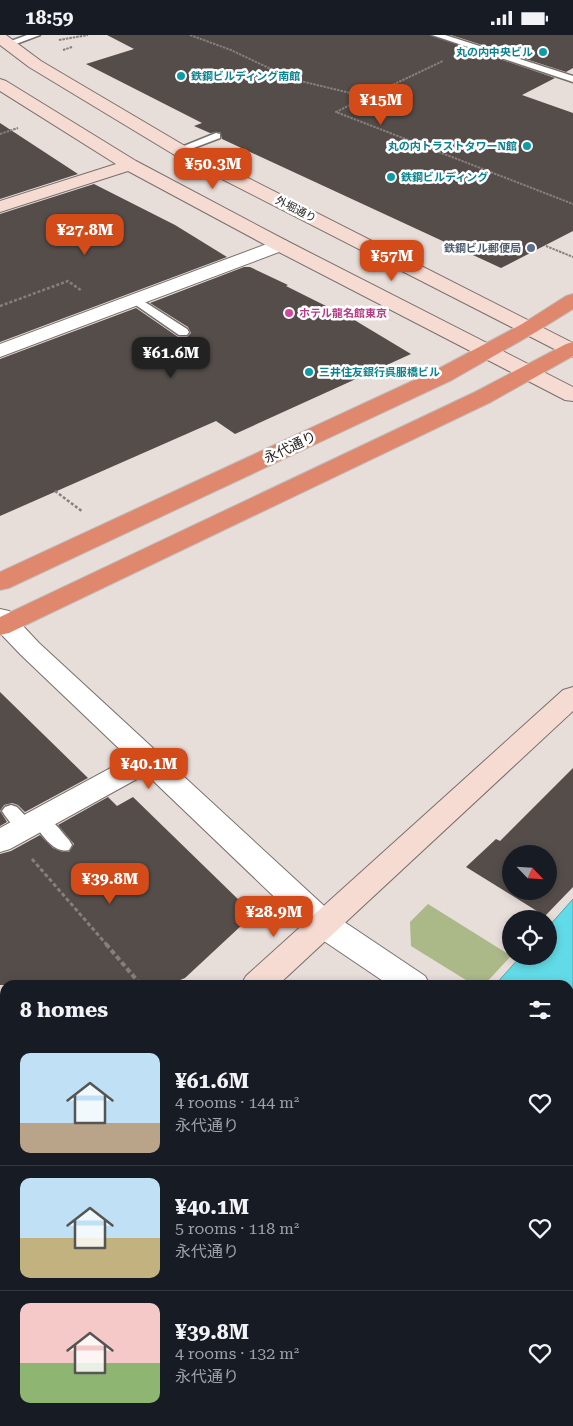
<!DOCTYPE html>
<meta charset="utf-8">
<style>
body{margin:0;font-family:"Roboto Serif","Noto Sans JP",serif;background:#242831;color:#f1f3f6;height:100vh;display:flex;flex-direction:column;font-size:19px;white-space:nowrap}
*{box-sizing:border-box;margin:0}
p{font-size:16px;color:#9ea1a6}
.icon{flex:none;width:28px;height:28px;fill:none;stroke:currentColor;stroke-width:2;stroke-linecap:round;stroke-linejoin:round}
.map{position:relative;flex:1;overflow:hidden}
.panel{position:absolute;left:0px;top:945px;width:574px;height:446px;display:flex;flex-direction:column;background:#171b24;border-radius:15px 15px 0 0;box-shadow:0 2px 8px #0003}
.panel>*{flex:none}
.needle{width:32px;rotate:115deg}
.tools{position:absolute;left:502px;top:810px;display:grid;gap:10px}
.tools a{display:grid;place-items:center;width:55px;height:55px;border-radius:50%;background:#171b24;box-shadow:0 2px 8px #0003;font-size:25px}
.price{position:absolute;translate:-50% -42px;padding:0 11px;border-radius:10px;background:#d24b18;color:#fff;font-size:16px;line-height:32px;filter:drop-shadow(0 1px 2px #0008)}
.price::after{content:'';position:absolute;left:50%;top:30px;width:15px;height:11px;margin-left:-8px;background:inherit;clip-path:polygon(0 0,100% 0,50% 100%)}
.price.active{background:#222;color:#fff}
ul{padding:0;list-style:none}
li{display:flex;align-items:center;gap:15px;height:125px;padding:0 20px}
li+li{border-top:1px solid #363941}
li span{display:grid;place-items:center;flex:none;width:140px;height:100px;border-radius:10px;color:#555}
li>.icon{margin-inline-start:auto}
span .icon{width:60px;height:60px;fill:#fffc;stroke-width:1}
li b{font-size:21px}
h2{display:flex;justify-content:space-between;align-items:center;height:60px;padding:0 20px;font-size:21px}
.status{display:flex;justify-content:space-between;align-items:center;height:35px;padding:0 25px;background:#171b24;direction:ltr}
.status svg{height:14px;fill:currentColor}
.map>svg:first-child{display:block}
</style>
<div class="status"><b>18:59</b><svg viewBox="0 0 49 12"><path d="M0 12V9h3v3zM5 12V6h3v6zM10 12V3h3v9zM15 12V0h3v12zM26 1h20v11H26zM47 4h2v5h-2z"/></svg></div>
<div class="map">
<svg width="573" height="1391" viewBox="0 0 573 1391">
<rect width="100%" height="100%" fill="#e7ddd9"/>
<path fill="#abb888" d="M428,869L511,921L484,950H474L411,911L410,887Z"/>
<path fill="#61dbe7" stroke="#4fa4ac" d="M573,864V1391H112L116,1386H569V950H495L521,921H549V891Z"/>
<path fill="#544d49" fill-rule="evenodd" d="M107,0H430L555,43L522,60L573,78V196L501,233L222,104L220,97L210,98L194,91L202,88L86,29L134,14Z
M451,0H573V33L566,37Z
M0,88L78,139L0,164Z
M94,149L175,190L227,222L0,307V179Z
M244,232H250L288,250L286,251L356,286L411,319L235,399L216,386L0,481V324L136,273L178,302H187L191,298L188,292L150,268Z
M0,657L88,743L25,777L18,770L12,768L4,770L0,776L7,787L0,791Z
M573,733V852L545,881L466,832L496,804L500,806ZM511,819H549V856H511Z
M108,762L117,771L133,762L244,870L243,889L185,943L168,950H0V819L11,816L40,800L53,813L63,817H69L74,809L58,790Z"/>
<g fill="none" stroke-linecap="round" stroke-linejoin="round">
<defs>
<path id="lane" d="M27,0H40L8,12L3,9Z
M432,0H445L573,41V47Z
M216,98L220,99V103L183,117L179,118L174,115Z
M134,260L187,294L189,297L187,300H179L130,266L128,264Z
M11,770L17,772L31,787L33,781C48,776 60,795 69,805L72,810L69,815C54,819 43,800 34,790L32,797C19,800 9,787 2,776L5,772Z"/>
<path id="street" d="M280,204L287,206L289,210L287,214L0,322V309Z
M0,574L9,576L39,608L334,880L425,941L430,950H389L312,898L146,739L10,814L0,817V793L129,723L21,620L0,598Z
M569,1033L573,1034V1063L569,1062Z"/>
<path id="secondary" d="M0,0H6L41,26L185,111L573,308V322L566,320L173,119L29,32L0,10Z
M0,44L6,46L136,126L287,206L573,352V366L565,365L273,214L128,136L0,177V166L116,129L0,56Z
M573,652V676L278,950H241L246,941L563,655Z
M5,1169V1206L0,1208V1171Z"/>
<path id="highway" d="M573,259V274L536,297L452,345L9,553L0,555V537L436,335L522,289L566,261Z
M573,307V321L491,367L9,598L0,600V582L475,357L566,309Z
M573,981V1013L569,1015V983Z
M573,1292V1334L569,1336V1294Z
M248,1386H290L288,1391H246Z
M503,1386H544L542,1391H501Z"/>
</defs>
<use href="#lane" stroke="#786f6c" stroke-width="3"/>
<use href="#street" stroke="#786f6c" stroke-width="2"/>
<use href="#secondary" stroke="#786f6c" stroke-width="2"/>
<use href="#highway" stroke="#bebdbd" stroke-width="2"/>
<path stroke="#867f7d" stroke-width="2" stroke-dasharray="2.5 1" stroke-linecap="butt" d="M190,0L231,15L292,44L367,62L443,26
M59,5L88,0
M63,15L72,12
M366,62L336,77L573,169
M0,99L18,93
M546,211L573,222"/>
<path stroke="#867f7d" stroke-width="2.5" stroke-dasharray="3 2" stroke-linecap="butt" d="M0,271L68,246L82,256
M55,456L83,477"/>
<path stroke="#867f7d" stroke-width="3" stroke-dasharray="4 2.5" stroke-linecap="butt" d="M32,824L107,910"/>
<path stroke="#867f7d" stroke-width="4" stroke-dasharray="5 3" stroke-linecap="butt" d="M106,909L141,950"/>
<use href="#lane" fill="#fff" fill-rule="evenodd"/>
<use href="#street" fill="#fff" fill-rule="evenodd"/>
<use href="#secondary" fill="#f6dbd3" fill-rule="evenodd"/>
<use href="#highway" fill="#e0886d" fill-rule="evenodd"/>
</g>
<g fill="#0f9aa8" stroke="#fff" stroke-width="2">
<circle cx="543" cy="17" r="5"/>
<circle cx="181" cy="41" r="5"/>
<circle cx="527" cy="111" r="5"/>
<circle cx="391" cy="142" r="5"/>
<circle cx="309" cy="337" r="5"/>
</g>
<circle fill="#5c6f8a" stroke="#fff" stroke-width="2" cx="531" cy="213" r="5"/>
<circle fill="#d1479c" stroke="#fff" stroke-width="2" cx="289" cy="278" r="5"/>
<g text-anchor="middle" stroke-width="5" stroke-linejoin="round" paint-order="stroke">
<g font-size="11" font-weight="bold" fill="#0d838f" stroke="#fff" text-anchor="start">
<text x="533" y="21" text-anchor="end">丸の内中央ビル</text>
<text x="191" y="45">鉄鋼ビルディング南館</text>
<text x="517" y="115" text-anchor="end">丸の内トラストタワーN館</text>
<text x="401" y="146">鉄鋼ビルディング</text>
<text x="319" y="341">三井住友銀行呉服橋ビル</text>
</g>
<g font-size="11" fill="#262322" stroke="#fff">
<text transform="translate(296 174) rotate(27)" y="4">外堀通り</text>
</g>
<g font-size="11" font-weight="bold" fill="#4e5e75" stroke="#fff" text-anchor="end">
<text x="521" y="217">鉄鋼ビル郵便局</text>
</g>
<g font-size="11" font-weight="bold" fill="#b23c85" stroke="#fff" text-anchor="start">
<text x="299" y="282">ホテル龍名館東京</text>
</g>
<g font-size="14" fill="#262322" stroke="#fff">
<text transform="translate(290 412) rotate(-25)" y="5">永代通り</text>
</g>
</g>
</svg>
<div class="tools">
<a><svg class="needle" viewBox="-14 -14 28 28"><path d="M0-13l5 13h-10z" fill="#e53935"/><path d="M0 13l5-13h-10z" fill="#9ea1a6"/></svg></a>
<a><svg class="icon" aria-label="locate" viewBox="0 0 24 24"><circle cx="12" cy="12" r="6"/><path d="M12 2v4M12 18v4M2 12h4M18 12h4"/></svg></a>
</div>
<b class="price" style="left:381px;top:91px">¥15M</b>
<b class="price" style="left:213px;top:155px">¥50.3M</b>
<b class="price" style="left:85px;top:221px">¥27.8M</b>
<b class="price" style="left:392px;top:247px">¥57M</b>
<b class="price active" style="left:171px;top:344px">¥61.6M</b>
<b class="price" style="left:149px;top:755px">¥40.1M</b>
<b class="price" style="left:110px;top:870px">¥39.8M</b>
<b class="price" style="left:274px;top:903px">¥28.9M</b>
<section class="panel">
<h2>8 homes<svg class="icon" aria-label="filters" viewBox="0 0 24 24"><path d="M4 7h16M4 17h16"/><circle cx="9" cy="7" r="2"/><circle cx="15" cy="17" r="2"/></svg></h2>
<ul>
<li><span style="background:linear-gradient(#bfe0f5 70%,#b9a48a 0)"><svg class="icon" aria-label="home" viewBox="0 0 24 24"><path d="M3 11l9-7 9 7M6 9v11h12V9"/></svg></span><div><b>¥61.6M</b><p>4 rooms · 144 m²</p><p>永代通り</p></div><svg class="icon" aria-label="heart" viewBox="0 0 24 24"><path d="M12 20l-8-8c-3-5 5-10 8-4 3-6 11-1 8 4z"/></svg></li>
<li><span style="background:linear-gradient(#bfe0f5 60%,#c2b280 0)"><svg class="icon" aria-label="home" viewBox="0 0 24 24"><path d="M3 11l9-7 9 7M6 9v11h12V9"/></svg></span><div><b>¥40.1M</b><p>5 rooms · 118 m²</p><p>永代通り</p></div><svg class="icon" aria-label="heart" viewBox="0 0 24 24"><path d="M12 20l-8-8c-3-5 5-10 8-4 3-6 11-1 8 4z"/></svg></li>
<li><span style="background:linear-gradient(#f6c9c9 60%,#8fb573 0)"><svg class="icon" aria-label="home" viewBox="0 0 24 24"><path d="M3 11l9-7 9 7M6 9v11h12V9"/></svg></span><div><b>¥39.8M</b><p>4 rooms · 132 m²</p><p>永代通り</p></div><svg class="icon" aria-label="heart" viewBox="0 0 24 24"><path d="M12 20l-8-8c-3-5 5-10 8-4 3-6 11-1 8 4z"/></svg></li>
</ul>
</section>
</div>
